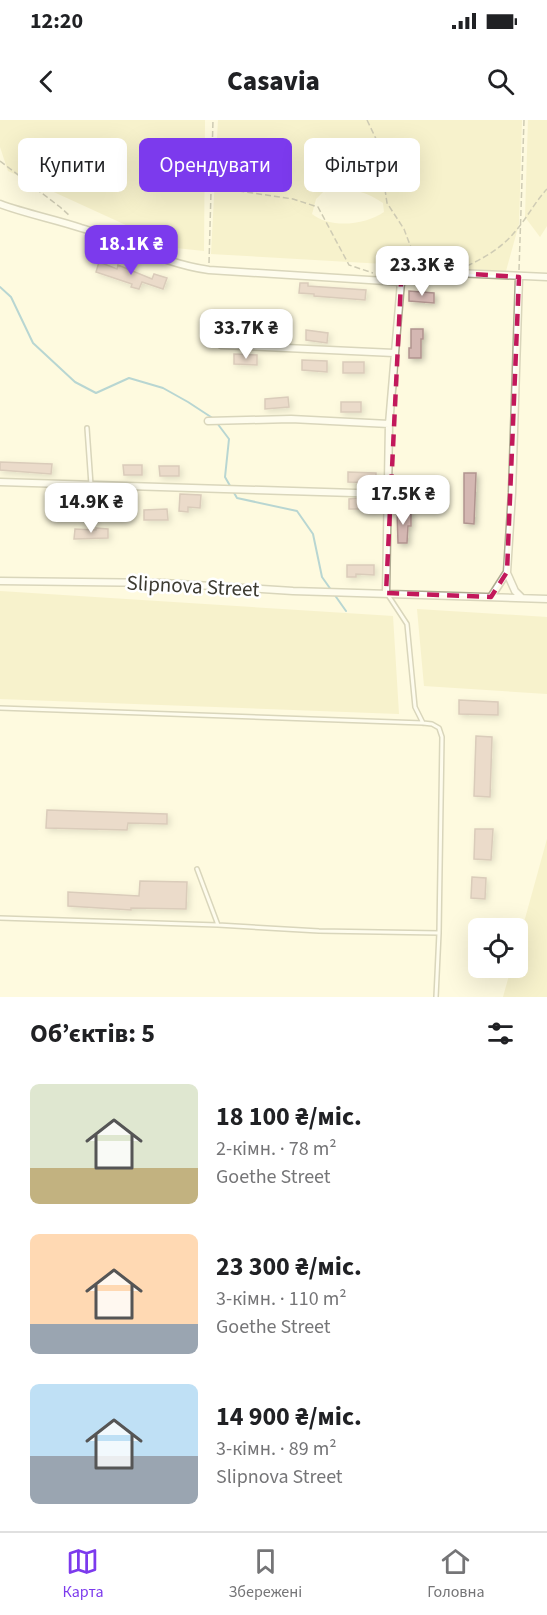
<!DOCTYPE html>
<html lang="uk">
<meta charset="utf-8">
<style>
body{margin:0;font-family:"Source Sans 3",sans-serif;background:#f6f6f6;color:#202124;height:100vh;display:flex;flex-direction:column;font-size:22px;white-space:nowrap}
*{box-sizing:border-box;margin:0}
p{font-size:20px;color:#757577}
.icon{flex:none;width:33px;height:33px;fill:none;stroke:currentColor;stroke-width:2;stroke-linecap:round;stroke-linejoin:round}
.map{position:relative;height:877px;overflow:hidden}
.panel{display:flex;flex-direction:column;background:#fff;flex:1}
.panel>*{flex:none}
.top-card{position:absolute;left:18px;top:18px;width:512px;height:54px;display:flex;gap:12px}
.buttons{position:absolute;left:468px;top:798px;display:grid;gap:12px}
.buttons a{display:grid;place-items:center;width:60px;height:60px;border-radius:9px;background:#fff;box-shadow:0 6px 24px #0002;font-size:30px}
.price{position:absolute;translate:-50% -51px;padding:0 14px;border-radius:12px;background:#fff;color:#222;font-size:20px;line-height:39px;filter:drop-shadow(0 2px 3px #0008)}
.price::after{content:'';position:absolute;left:50%;top:36px;width:18px;height:14px;margin-left:-9px;background:inherit;clip-path:polygon(0 0,100% 0,50% 100%)}
.price.current{background:#7c3aed;color:#fff}
ul{padding:0;list-style:none}
li{display:flex;align-items:center;gap:18px;height:150px;padding:0 30px}
li span{display:grid;place-items:center;flex:none;width:168px;height:120px;border-radius:9px;color:#555}
li>.icon{margin-inline-start:auto}
span .icon{width:72px;height:72px;fill:#fffc;stroke-width:1}
li b{font-size:26px}
h2{display:flex;justify-content:space-between;align-items:center;height:72px;padding:0 30px;font-size:26px}
.tag{padding:0 21px;border-radius:9px;background:#fff;box-shadow:0 6px 24px #0002;font-size:21px;line-height:54px}
.tag.current{background:#7c3aed;color:#fff}
.status{display:flex;justify-content:space-between;align-items:center;height:42px;padding:0 30px;background:#fff;direction:ltr}
.status svg{height:16px;fill:currentColor}
header{display:flex;justify-content:space-between;align-items:center;height:78px;padding:0 30px;background:#fff;font-size:27px;font-weight:800}
.tab-bar{display:flex;justify-content:space-around;align-items:center;height:84px;border-top:2px solid #e0e0e0;background:#fff;font-size:16px;color:#757577}
.tab-bar a{display:grid;justify-items:center;gap:3px}
.tab-bar .current{color:#7c3aed}
.map>svg:first-child{display:block}
</style>
<div class="status"><b>12:20</b><svg viewBox="0 0 49 12"><path d="M0 12V9h3v3zM5 12V6h3v6zM10 12V3h3v9zM15 12V0h3v12zM26 1h20v11H26zM47 4h2v5h-2z"/></svg></div>
<header><svg class="icon" aria-label="back" viewBox="0 0 24 24"><path d="M15 5l-7 7 7 7"/></svg>Casavia<svg class="icon" aria-label="search" viewBox="0 0 24 24"><circle cx="10" cy="10" r="6"/><path d="M15 15l6 6"/></svg></header>
<div class="map">
<svg width="547" height="877" viewBox="0 0 547 877">
<defs>
<filter id="shadow"><feDropShadow dx="2.5" dy="2.5" stdDeviation="3" flood-color="#0004"/></filter>
</defs>
<rect width="100%" height="100%" fill="#fefadf"/>
<path fill="#f0e8b5" fill-rule="evenodd" d="M0,0H205L204,131L176,128L8,51L0,27Z
M218,0H522L519,104L506,151L211,134ZM326,69C349,68 364,70 383,83L384,92C366,105 330,109 312,94L316,79Z
M528,0H547V106L540,117L525,97Z
M0,471L393,496L399,594L0,579Z
M417,489L547,497V574L424,566Z
M547,719V877H503L511,848H518V824Z"/>
<g fill="none" stroke-linecap="round" stroke-linejoin="round">
<path stroke="#65abc4" stroke-width="2" d="M0,167L11,177L33,223L75,262L96,273L129,258L163,268L188,282L214,299L229,319L225,357L237,378L297,391L313,414L322,457L346,491"/>
</g>
<path fill="#d4b7b2" stroke="#b0948f" stroke-width="1.5" filter="url(#shadow)" d="M99,142L117,149L118,145L152,159L154,154L167,158L163,169L142,162L139,169L131,167L132,164L96,152Z
M300,163H308V166L366,170L365,180L314,176V174L299,173Z
M409,171L434,173V183L409,181Z
M411,209H423V219H421V238H409V228H411Z
M306,210L328,213L327,223L306,220Z
M234,234L257,235V245L234,244Z
M302,240L327,241V252L302,250Z
M343,242H364V253H343Z
M288,277L289,287L265,289V279Z
M341,282H361V292H341Z
M0,342L52,344L51,354L0,350Z
M123,345H142V355H124Z
M159,346H179V356H160Z
M348,352L376,353V363L348,362Z
M464,353H476L474,404L464,403Z
M180,374L201,375L200,388L188,387V392L179,391Z
M358,378L374,379V389H349V379Z
M167,389L168,400H144V390Z
M397,391H411V406H408L407,423H398Z
M96,408L108,409V418L74,419L75,409L96,410Z
M347,445H374V455L356,454V457H347Z
M459,580L498,582V595L459,594Z
M476,616L492,617L490,677L474,676Z
M47,690L167,694V704L128,703L127,710L46,708Z
M475,709H493L491,740L474,739Z
M472,757L486,758L485,779L471,778Z
M140,761L187,762L186,789L131,788V790L68,786V772L139,776Z"/>
<g fill="none" stroke-linecap="round" stroke-linejoin="round">
<defs>
<path id="service" d="M87,308L91,365
M388,475L407,504L415,587L423,603
M0,588L423,603L432,604L439,608L442,617L439,813L436,877
M197,749L218,805L319,811L439,813
M0,798L218,805"/>
<path id="minor" d="M0,84C27,94 54,99 81,108C124,121 164,144 209,150L401,162L431,154L456,153L547,157
M221,225L394,233
M208,301L291,299L389,304
M0,362L387,374
M507,453L515,471L522,478
M0,461L163,463L293,471L547,479
M386,473L389,304L401,162
M491,477L507,452L512,373L519,157"/>
</defs>
<use href="#service" stroke="#aeaa91" stroke-width="6"/>
<use href="#minor" stroke="#aeaa91" stroke-width="9"/>
<path stroke="#979482" stroke-width="1.5" stroke-dasharray="6 3" stroke-linecap="butt" d="M367,0L378,23L387,83L404,109L419,149
M0,41L60,87L70,96
M212,48L222,51L239,71L293,79L318,87L349,145L373,153
M209,143L213,0
M467,146C484,138 501,128 513,114C526,100 534,83 547,69
M519,150L524,0"/>
<use href="#service" stroke="#fff" stroke-width="3"/>
<use href="#minor" stroke="#fff" stroke-width="6"/>
</g>
<path d="M0 0H547V877H0ZM456,153L519,157L507,452L491,477L386,473L401,162Z" fill="#fefadf" fill-opacity=".55" fill-rule="evenodd"/>
<path fill="none" stroke="#c2185b" stroke-width="4.5" stroke-dasharray="12 8" stroke-linejoin="round" d="M456,153L519,157L507,452L491,477L386,473L401,162Z"/>
<g text-anchor="middle" stroke-width="5" stroke-linejoin="round" paint-order="stroke">
<g font-size="21" fill="#3d3b31" stroke="#fff">
<text transform="translate(193 466) rotate(3)" y="7">Slipnova Street</text>
</g>
</g>
</svg>
<div class="buttons">
<a><svg class="icon" aria-label="locate" viewBox="0 0 24 24"><circle cx="12" cy="12" r="6"/><path d="M12 2v4M12 18v4M2 12h4M18 12h4"/></svg></a>
</div>
<b class="price current" style="left:131px;top:156px">18.1K ₴</b>
<b class="price" style="left:422px;top:177px">23.3K ₴</b>
<b class="price" style="left:246px;top:240px">33.7K ₴</b>
<b class="price" style="left:403px;top:406px">17.5K ₴</b>
<b class="price" style="left:91px;top:414px">14.9K ₴</b>
<div class="top-card">
<a class="tag">Купити</a>
<a class="tag current">Орендувати</a>
<a class="tag">Фільтри</a>
</div>
</div>
<section class="panel">
<h2>Об’єктів: 5<svg class="icon" aria-label="filters" viewBox="0 0 24 24"><path d="M4 7h16M4 17h16"/><circle cx="9" cy="7" r="2"/><circle cx="15" cy="17" r="2"/></svg></h2>
<ul>
<li><span style="background:linear-gradient(#dfe7d0 70%,#c2b280 0)"><svg class="icon" aria-label="home" viewBox="0 0 24 24"><path d="M3 11l9-7 9 7M6 9v11h12V9"/></svg></span><div><b>18 100 ₴/міс.</b><p>2-кімн. · 78 m²</p><p>Goethe Street</p></div></li>
<li><span style="background:linear-gradient(#ffd9b3 75%,#9aa5b1 0)"><svg class="icon" aria-label="home" viewBox="0 0 24 24"><path d="M3 11l9-7 9 7M6 9v11h12V9"/></svg></span><div><b>23 300 ₴/міс.</b><p>3-кімн. · 110 m²</p><p>Goethe Street</p></div></li>
<li><span style="background:linear-gradient(#bfe0f5 60%,#9aa5b1 0)"><svg class="icon" aria-label="home" viewBox="0 0 24 24"><path d="M3 11l9-7 9 7M6 9v11h12V9"/></svg></span><div><b>14 900 ₴/міс.</b><p>3-кімн. · 89 m²</p><p>Slipnova Street</p></div></li>
</ul>
</section>
<nav class="tab-bar">
<a class="current"><svg class="icon" aria-label="map" viewBox="0 0 24 24"><path d="M3 6l6-2 6 2 6-2v14l-6 2-6-2-6 2zM9 4v14M15 6v14"/></svg>Карта</a>
<a><svg class="icon" aria-label="saved" viewBox="0 0 24 24"><path d="M7 4h10v16l-5-4-5 4z"/></svg>Збережені</a>
<a><svg class="icon" aria-label="home" viewBox="0 0 24 24"><path d="M3 11l9-7 9 7M6 9v11h12V9"/></svg>Головна</a>
</nav>
